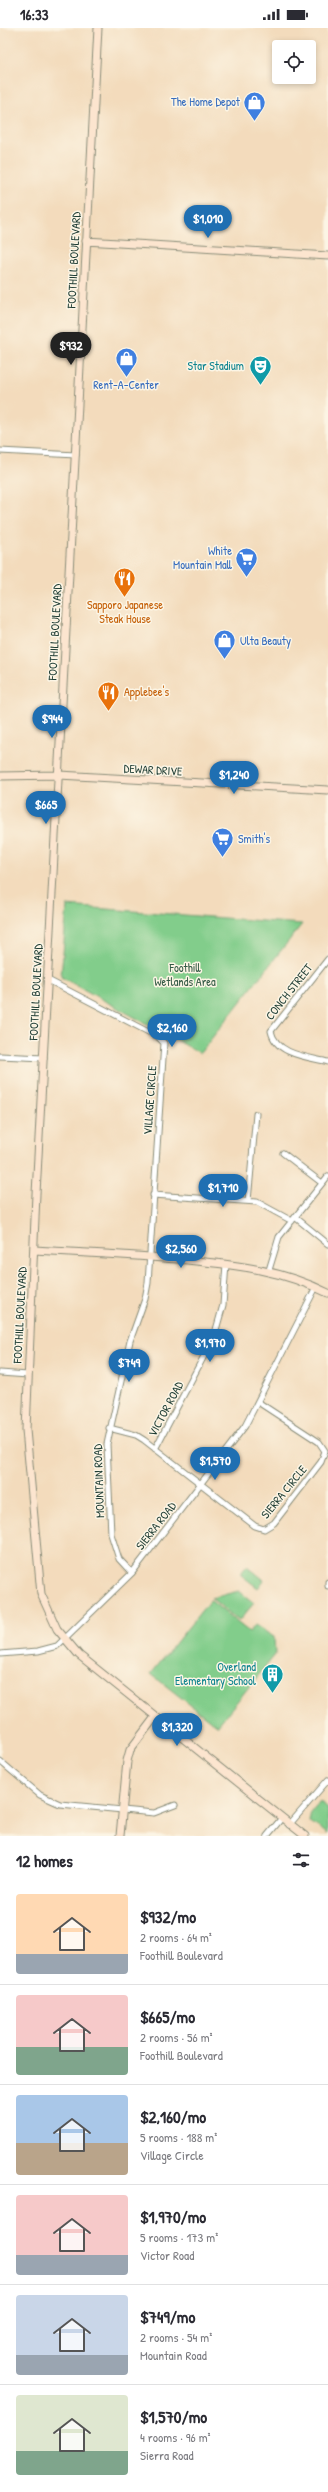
<!DOCTYPE html>
<meta charset="utf-8">
<style>
body{margin:0;font-family:"Patrick Hand",sans-serif;background:#f7f7f7;color:#2b2b33;height:100vh;display:flex;flex-direction:column;font-size:15px;white-space:nowrap}
*{box-sizing:border-box;margin:0}
p{font-size:13px;color:#7c7c81}
.icon{flex:none;width:22px;height:22px;fill:none;stroke:currentColor;stroke-width:2;stroke-linecap:round;stroke-linejoin:round}
.map{position:relative;height:1808px;overflow:hidden}
.details{display:flex;flex-direction:column;background:#fff;flex:1}
.details>*{flex:none}
.controls{position:absolute;left:272px;top:12px;display:grid;gap:8px}
.controls a{display:grid;place-items:center;width:44px;height:44px;border-radius:4px;background:#fff;box-shadow:0 2px 6px #0003;font-size:20px}
.price{position:absolute;translate:-50% -34px;padding:0 9px;border-radius:14px;background:#1f6fb2;color:#fff;font-size:13px;line-height:26px;filter:drop-shadow(0 1px 2px #0008)}
.price::after{content:'';position:absolute;left:50%;top:24px;width:12px;height:9px;margin-left:-6px;background:inherit;clip-path:polygon(0 0,100% 0,50% 100%)}
.price.current{background:#222;color:#fff}
ul{padding:0;list-style:none}
li{display:flex;align-items:center;gap:12px;height:100px;padding:0 16px}
li+li{border-top:1px solid #e1e1e2}
li span{display:grid;place-items:center;flex:none;width:112px;height:80px;border-radius:4px;color:#555}
li>.icon{margin-inline-start:auto}
span .icon{width:48px;height:48px;fill:#fffc;stroke-width:1}
li b{font-size:17px}
h2{display:flex;justify-content:space-between;align-items:center;height:48px;padding:0 16px;font-size:17px}
.status{display:flex;justify-content:space-between;align-items:center;height:28px;padding:0 20px;background:#fff;direction:ltr}
.status svg{height:11px;fill:currentColor}
.map>svg:first-child{display:block}
</style>
<div class="status"><b>16:33</b><svg viewBox="0 0 49 12"><path d="M0 12V9h3v3zM5 12V6h3v6zM10 12V3h3v9zM15 12V0h3v12zM26 1h20v11H26zM47 4h2v5h-2z"/></svg></div>
<div class="map">
<svg width="328" height="1808" viewBox="0 0 328 1808">
<rect width="100%" height="100%" fill="#fcf5e5"/>
<filter id="ink" filterUnits="userSpaceOnUse"><feTurbulence type="fractalNoise" baseFrequency=".025" numOctaves="2"/><feDisplacementMap in="SourceGraphic" scale="8" xChannelSelector="R" yChannelSelector="G"/><feConvolveMatrix kernelMatrix="1 2 1 2 8 2 1 2 1" color-interpolation-filters="sRGB"/></filter>
<filter id="wash" filterUnits="userSpaceOnUse"><feTurbulence type="fractalNoise" baseFrequency=".012" numOctaves="4" result="noise"/><feDisplacementMap in="SourceGraphic" scale="16" xChannelSelector="R" yChannelSelector="G"/><feGaussianBlur stdDeviation="0.9" result="paint"/><feColorMatrix in="noise" values="0 0 0 0 0 0 0 0 0 0 0 0 0 0 0 0 0 1.4 0 .05"/><feComposite in="paint" operator="in"/></filter>
<g filter="url(#wash)">
<rect width="100%" height="100%" fill="#f3dbbc"/>
<path fill="#82cd8b" stroke="#508560" d="M67,878L302,896L200,1025L61,949Z
M247,1538L264,1552L258,1560L240,1546Z
M239,1563L254,1575L239,1593L211,1570Z
M210,1572L249,1604L255,1597L274,1609L275,1627L217,1698L151,1646Z
M320,1773L328,1780V1806L309,1793L311,1784Z"/>
</g>
<g filter="url(#ink)">
<g fill="none" stroke-linecap="round" stroke-linejoin="round">
<defs>
<path id="street" d="M0,423L76,427
M328,931L271,1003C276,1027 308,1029 328,1034
M48,952L158,1009L164,1015L148,1255L145,1271L130,1313L107,1416L111,1506L119,1531L132,1545
M0,1028L44,1030
M283,1125L322,1155
M153,1167L257,1174L292,1193
M248,1173L256,1086
M295,1189L328,1216
M269,1242L279,1209L328,1148
M0,1345L28,1347
M109,1400L136,1407L144,1412L255,1498L264,1501L274,1495L321,1434L325,1423L319,1414L258,1374
M155,1421L214,1309L223,1277L226,1236
M328,1554V1558
M0,1626L38,1623L57,1618L132,1545L245,1398L316,1259
M0,1733L40,1767L60,1776L154,1785L175,1777
M289,1797L328,1752
M267,1808L281,1791"/>
<path id="secondary" d="M98,0L36,1166L26,1402L41,1566L57,1601L79,1627L305,1808
M86,213L328,228
M0,748L59,747L328,762
M35,1222C85,1225 136,1227 187,1232C237,1237 282,1242 328,1265
M120,1808L127,1733L130,1722L155,1689"/>
</defs>
<use href="#street" stroke="#898c78" stroke-width="7"/>
<use href="#secondary" stroke="#898c78" stroke-width="9"/>
<use href="#street" stroke="#fff" stroke-width="5"/>
<use href="#secondary" stroke="#fce5cf" stroke-width="7"/>
</g>
</g>
<defs>
<symbol id="shop-pin" viewBox="-11 -11 22 30"><path d="M0 17L-7.5 6A9.5 9.5 0 1 1 7.5 6Z" fill="#3f7fe0" stroke="#fcf5e5"/><path d="M-5-2.5h2.3a2.7 3.5 0 0 1 5.4 0H5L5.5 6h-11ZM-1.5-2.5h3a1.5 2.3 0 0 0-3 0Z" fill="#fff"/></symbol>
<symbol id="theatre-pin" viewBox="-11 -11 22 30"><path d="M0 17L-7.5 6A9.5 9.5 0 1 1 7.5 6Z" fill="#0f9aa8" stroke="#fcf5e5"/><path d="M-5-5.5Q0-4 5-5.5V0Q5 5 0 6Q-5 5-5 0ZM-3.3-2.5H-1v1.5H-3.3ZM1-2.5H3.3v1.5H1ZM-2.8 1Q0 5.5 2.8 1Z" fill="#fff"/></symbol>
<symbol id="supermarket-pin" viewBox="-11 -11 22 30"><path d="M0 17L-7.5 6A9.5 9.5 0 1 1 7.5 6Z" fill="#3f7fe0" stroke="#fcf5e5"/><path d="M-6-5.5h2.5l.6 2H6L4.5 2H-2.5L-4.4-4H-6ZM-1.5 3.2a1.3 1.3 0 1 0 .1 0ZM3 3.2a1.3 1.3 0 1 0 .1 0Z" fill="#fff"/></symbol>
<symbol id="restaurant-pin" viewBox="-11 -11 22 30"><path d="M0 17L-7.5 6A9.5 9.5 0 1 1 7.5 6Z" fill="#e8710a" stroke="#fcf5e5"/><path d="M-5-6h1v4h1v-4h1v4h1v-4h1v5L-1.5 .5V6h-2V.5L-5-1ZM5-6V6H3V1.5H1.5Q1.5-4 5-6Z" fill="#fff"/></symbol>
<symbol id="building-pin" viewBox="-11 -11 22 30"><path d="M0 17L-7.5 6A9.5 9.5 0 1 1 7.5 6Z" fill="#0f9aa8" stroke="#fcf5e5"/><path d="M-4-6H4V6H1V3H-1V6H-4ZM-2.5-4.3h1.7v1.8h-1.7ZM.8-4.3h1.7v1.8H.8ZM-2.5-1h1.7V.8h-1.7ZM.8-1h1.7V.8H.8Z" fill="#fff"/></symbol>
</defs>
<g fill-rule="evenodd">
<use href="#shop-pin" x="242" y="62" width="25" height="34"/>
<use href="#shop-pin" x="114" y="318" width="25" height="34"/>
<use href="#theatre-pin" x="248" y="326" width="25" height="34"/>
<use href="#supermarket-pin" x="234" y="518" width="25" height="34"/>
<use href="#restaurant-pin" x="112" y="538" width="25" height="34"/>
<use href="#shop-pin" x="212" y="600" width="25" height="34"/>
<use href="#restaurant-pin" x="96" y="652" width="25" height="34"/>
<use href="#supermarket-pin" x="210" y="798" width="25" height="34"/>
<use href="#building-pin" x="260" y="1634" width="25" height="34"/>
</g>
<g text-anchor="middle" stroke-width="3" stroke-linejoin="round" paint-order="stroke">
<g font-size="12" fill="#366cbe" stroke="#fcf5e5" text-anchor="end">
<text x="240" y="78">The Home Depot</text>
<text x="126" y="361" text-anchor="middle">Rent-A-Center</text>
<text x="232" y="527">White<tspan x="232" dy="14">Mountain Mall</tspan></text>
<text x="240" y="617" text-anchor="start">Ulta Beauty</text>
<text x="238" y="815" text-anchor="start">Smith's</text>
</g>
<g font-size="12" fill="#1f3d34" stroke="#fcf5e5">
<text transform="translate(74 232) rotate(-87)" y="4">FOOTHILL BOULEVARD</text>
<text transform="translate(55 604) rotate(-87)" y="4">FOOTHILL BOULEVARD</text>
<text transform="translate(153 742) rotate(3)" y="4">DEWAR DRIVE</text>
<text transform="translate(36 964) rotate(-87)" y="4">FOOTHILL BOULEVARD</text>
<text transform="translate(289 964) rotate(-52)" y="4">CONCH STREET</text>
<text transform="translate(150 1072) rotate(-86)" y="4">VILLAGE CIRCLE</text>
<text transform="translate(20 1287) rotate(-87)" y="4">FOOTHILL BOULEVARD</text>
<text transform="translate(166 1381) rotate(-62)" y="4">VICTOR ROAD</text>
<text transform="translate(99 1453) rotate(-92)" y="4">MOUNTAIN ROAD</text>
<text transform="translate(284 1464) rotate(-51)" y="4">SIERRA CIRCLE</text>
<text transform="translate(156 1498) rotate(-52)" y="4">SIERRA ROAD</text>
</g>
<g font-size="12" fill="#0d838f" stroke="#fcf5e5" text-anchor="end">
<text x="244" y="342">Star Stadium</text>
<text x="256" y="1643">Overland<tspan x="256" dy="14">Elementary School</tspan></text>
</g>
<g font-size="12" fill="#c56008" stroke="#fcf5e5">
<text x="125" y="581">Sapporo Japanese<tspan x="125" dy="14">Steak House</tspan></text>
<text x="124" y="668" text-anchor="start">Applebee's</text>
</g>
<g font-size="12" fill="#335a45" stroke="#fcf5e5">
<text x="185" y="944">Foothill<tspan x="185" dy="14">Wetlands Area</tspan></text>
</g>
</g>
</svg>
<div class="controls">
<a><svg class="icon" aria-label="locate" viewBox="0 0 24 24"><circle cx="12" cy="12" r="6"/><path d="M12 2v4M12 18v4M2 12h4M18 12h4"/></svg></a>
</div>
<b class="price" style="left:208px;top:211px">$1,010</b>
<b class="price current" style="left:71px;top:338px">$932</b>
<b class="price" style="left:52px;top:711px">$944</b>
<b class="price" style="left:234px;top:767px">$1,240</b>
<b class="price" style="left:46px;top:797px">$665</b>
<b class="price" style="left:172px;top:1020px">$2,160</b>
<b class="price" style="left:223px;top:1180px">$1,710</b>
<b class="price" style="left:181px;top:1241px">$2,560</b>
<b class="price" style="left:210px;top:1335px">$1,970</b>
<b class="price" style="left:129px;top:1355px">$749</b>
<b class="price" style="left:215px;top:1453px">$1,570</b>
<b class="price" style="left:177px;top:1719px">$1,320</b>
</div>
<section class="details">
<h2>12 homes<svg class="icon" aria-label="filters" viewBox="0 0 24 24"><path d="M4 7h16M4 17h16"/><circle cx="9" cy="7" r="2"/><circle cx="15" cy="17" r="2"/></svg></h2>
<ul>
<li><span style="background:linear-gradient(#ffd9b3 75%,#9aa5b1 0)"><svg class="icon" aria-label="home" viewBox="0 0 24 24"><path d="M3 11l9-7 9 7M6 9v11h12V9"/></svg></span><div><b>$932/mo</b><p>2 rooms · 64 m²</p><p>Foothill Boulevard</p></div></li>
<li><span style="background:linear-gradient(#f6c9c9 65%,#7fa58c 0)"><svg class="icon" aria-label="home" viewBox="0 0 24 24"><path d="M3 11l9-7 9 7M6 9v11h12V9"/></svg></span><div><b>$665/mo</b><p>2 rooms · 56 m²</p><p>Foothill Boulevard</p></div></li>
<li><span style="background:linear-gradient(#a9c7e8 60%,#b9a48a 0)"><svg class="icon" aria-label="home" viewBox="0 0 24 24"><path d="M3 11l9-7 9 7M6 9v11h12V9"/></svg></span><div><b>$2,160/mo</b><p>5 rooms · 188 m²</p><p>Village Circle</p></div></li>
<li><span style="background:linear-gradient(#f6c9c9 75%,#9aa5b1 0)"><svg class="icon" aria-label="home" viewBox="0 0 24 24"><path d="M3 11l9-7 9 7M6 9v11h12V9"/></svg></span><div><b>$1,970/mo</b><p>5 rooms · 173 m²</p><p>Victor Road</p></div></li>
<li><span style="background:linear-gradient(#c9d6e8 75%,#9aa5b1 0)"><svg class="icon" aria-label="home" viewBox="0 0 24 24"><path d="M3 11l9-7 9 7M6 9v11h12V9"/></svg></span><div><b>$749/mo</b><p>2 rooms · 54 m²</p><p>Mountain Road</p></div></li>
<li><span style="background:linear-gradient(#dfe7d0 70%,#7fa58c 0)"><svg class="icon" aria-label="home" viewBox="0 0 24 24"><path d="M3 11l9-7 9 7M6 9v11h12V9"/></svg></span><div><b>$1,570/mo</b><p>4 rooms · 96 m²</p><p>Sierra Road</p></div></li>
</ul>
</section>
